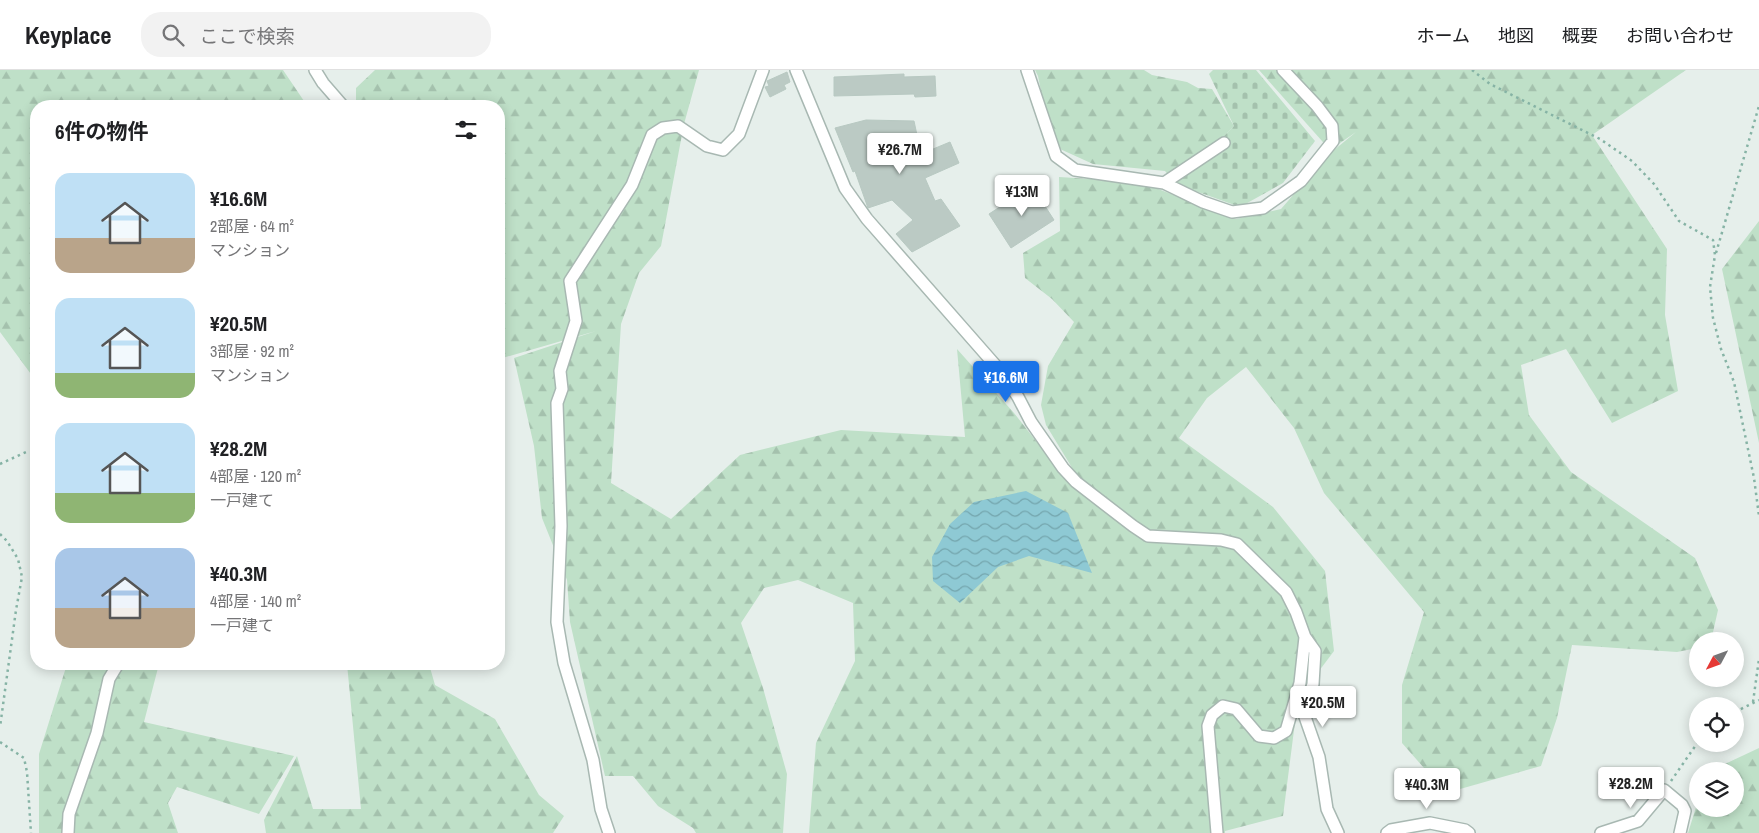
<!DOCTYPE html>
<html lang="ja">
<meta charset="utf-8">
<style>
body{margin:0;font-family:"Archivo Narrow","Noto Sans JP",sans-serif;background:#f2f2f2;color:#202124;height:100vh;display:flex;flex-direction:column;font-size:19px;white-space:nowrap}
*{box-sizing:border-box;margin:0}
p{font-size:16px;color:#757577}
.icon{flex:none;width:28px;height:28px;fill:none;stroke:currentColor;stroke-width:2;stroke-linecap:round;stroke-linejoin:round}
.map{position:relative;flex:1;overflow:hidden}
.sheet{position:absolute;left:30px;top:30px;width:475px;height:570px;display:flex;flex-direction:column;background:#fff;border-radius:20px;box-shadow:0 2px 12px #0003}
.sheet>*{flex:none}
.needle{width:32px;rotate:229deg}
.fabs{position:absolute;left:1689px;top:562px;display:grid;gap:10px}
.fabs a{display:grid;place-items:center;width:55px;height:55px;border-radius:50%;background:#fff;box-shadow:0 2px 12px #0003;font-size:25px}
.price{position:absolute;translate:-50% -42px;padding:0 11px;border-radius:5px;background:#fff;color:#222;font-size:16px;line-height:32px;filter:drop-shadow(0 1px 2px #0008)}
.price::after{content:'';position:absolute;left:50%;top:30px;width:15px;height:11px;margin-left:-8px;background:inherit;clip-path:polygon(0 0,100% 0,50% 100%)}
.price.on{background:#1a73e8;color:#fff}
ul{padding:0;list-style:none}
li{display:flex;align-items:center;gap:15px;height:125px;padding:0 25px}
li span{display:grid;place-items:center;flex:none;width:140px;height:100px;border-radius:15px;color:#555}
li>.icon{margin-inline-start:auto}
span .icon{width:60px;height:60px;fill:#fffc;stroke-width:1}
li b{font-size:21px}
h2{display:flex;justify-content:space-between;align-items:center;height:60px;padding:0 25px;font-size:21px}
header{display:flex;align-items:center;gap:30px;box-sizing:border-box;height:70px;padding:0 25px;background:#fff;border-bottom:1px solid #e0e0e0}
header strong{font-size:24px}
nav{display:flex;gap:28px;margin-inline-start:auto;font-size:18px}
.search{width:350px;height:45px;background:#f2f2f2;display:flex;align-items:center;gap:12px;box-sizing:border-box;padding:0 18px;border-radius:20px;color:#757577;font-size:19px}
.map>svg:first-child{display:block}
</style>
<header>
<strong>Keyplace</strong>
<div class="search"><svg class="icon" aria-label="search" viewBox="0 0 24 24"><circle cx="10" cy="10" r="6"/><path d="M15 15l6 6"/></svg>ここで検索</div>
<nav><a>ホーム</a><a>地図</a><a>概要</a><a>お問い合わせ</a></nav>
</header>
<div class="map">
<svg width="1759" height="763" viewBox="0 0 1759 763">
<defs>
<pattern id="forest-firs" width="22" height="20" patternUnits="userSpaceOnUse" patternTransform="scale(1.25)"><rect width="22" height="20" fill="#bfe0c8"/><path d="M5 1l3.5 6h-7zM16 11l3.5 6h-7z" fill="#a4c1ad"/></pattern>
<pattern id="cemetery-stones" width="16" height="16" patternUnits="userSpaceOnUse" patternTransform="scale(1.25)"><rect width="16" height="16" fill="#bfe0c8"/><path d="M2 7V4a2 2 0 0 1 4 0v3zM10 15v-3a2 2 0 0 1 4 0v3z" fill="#a4c1ad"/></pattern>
<pattern id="water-waves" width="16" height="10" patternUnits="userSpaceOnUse" patternTransform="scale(1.25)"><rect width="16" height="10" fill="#8ec9d4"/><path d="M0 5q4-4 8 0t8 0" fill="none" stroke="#74a5ad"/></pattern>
</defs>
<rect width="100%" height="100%" fill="#e6efeb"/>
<path fill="url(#forest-firs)" d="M0,0H283L304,31L282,36H36V311L0,262Z
M375,0H699L684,54L661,176L639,203L621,254L611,413L671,449L740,385L841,360L965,367L957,279L1014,343L1068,412L1077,406L1046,355L1041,335L1048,296L1074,252L1052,229L1025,208L1023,183L1060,161L1059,107L1140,112L1236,149L1281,139L1328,85L1356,62L1330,80L1259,0H1686L1592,65L1667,179L1665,245L1678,321L1612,353L1566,279L1521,295L1529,345L1571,402L1695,488L1718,540L1711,571H1698L1697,578L1677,582L1572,575L1557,648L1541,696L1446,723L1402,673V615L1424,542L1324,423L1294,358L1246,297L1207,328L1179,368L1273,437L1325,501L1334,581L1298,629L1283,746L1225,761V763H809L816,673L855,591L853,533L798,510L764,518L741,553L763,618L787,704L783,763H696L693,758L658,736L633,706H605L570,552L567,510L542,448L534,376L514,288L596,261L499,289V36H356V18Z
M1035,0H1144L1152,5L1187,12L1198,18L1212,19L1234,56L1176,114L1165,101L1093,94L1060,79L1044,36L1038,6Z
M1759,151V373L1722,199Z
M67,594H159L144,652L294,686L259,744L177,717L168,733L178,763H39V684Z
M347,594H429L435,615L495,649L539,725L564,746L553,763H266L264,750L297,686L313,739H361Z
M1759,678V763H1688L1697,734L1698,739H1735V701H1710Z"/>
<path fill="url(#cemetery-stones)" d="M1213,0H1256L1315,71L1283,113L1240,137L1176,114L1234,56L1209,4Z"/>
<path fill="url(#water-waves)" d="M1026,421L1068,443L1092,503L1029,486L998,497L960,533L933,511L932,487L950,454L974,432Z"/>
<path fill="#bbcac4" stroke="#b8c9c2" d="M787,2L790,12L784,15L786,19L770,27L765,17L769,16L767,11Z
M904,4V7L935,6L936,26L915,27L914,24L834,26V7Z
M866,50L914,51L921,84L950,72L959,93L925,108L935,131L941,129L960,156L912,182L896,164L913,150L892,130L868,138L855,101L853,102L835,58Z
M1032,116L1054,150L1011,178L989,144Z"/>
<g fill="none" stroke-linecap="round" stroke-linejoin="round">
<defs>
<path id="minor" d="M315,0L323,13L343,36
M796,0L845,118L867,149L1003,304L1018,327L1031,352L1063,398L1076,412L1133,456L1148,466L1221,470L1237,474L1286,522L1296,542L1305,567L1315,581L1313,614L1304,644L1319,687L1327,739L1338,763
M1027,0L1056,86L1075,100L1164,113L1203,132L1232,142L1263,138L1301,111L1333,71L1332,56L1317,36L1283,0
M1164,113L1224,73
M68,763L69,744L97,663L109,609L118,594
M609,763L601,739L593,690L564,593L557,552L561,456L557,333L562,319L560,301L576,251L570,211L632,115L652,65L663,58L678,56L707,76L723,80L739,64L763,0
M1217,763L1208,656L1212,645L1223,636L1236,639L1259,666L1274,668L1286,661L1300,613L1305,567
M1387,763L1391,760L1430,753L1465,760L1469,763
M1601,763L1638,751L1664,720L1682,735L1685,741L1680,763"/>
</defs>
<use href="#minor" stroke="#a8b8b2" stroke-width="14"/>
<path stroke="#86b3a5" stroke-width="2.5" stroke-dasharray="2.5 4" stroke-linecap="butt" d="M1472,0L1490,14L1600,69L1632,91L1654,114L1679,151L1713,170L1715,185L1710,217L1713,248L1721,279L1734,312L1754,408L1759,446
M1716,183L1759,36
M0,394L26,382
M0,464L7,471L18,489L22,507L16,540L0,657
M1753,632L1759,589
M1735,642L1759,630
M0,672L24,688L27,702L31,763
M1671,711L1698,672"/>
<use href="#minor" stroke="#fff" stroke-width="11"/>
</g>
</svg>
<div class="fabs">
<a><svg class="needle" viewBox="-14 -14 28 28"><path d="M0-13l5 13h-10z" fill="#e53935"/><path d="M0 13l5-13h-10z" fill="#757577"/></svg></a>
<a><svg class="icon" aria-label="locate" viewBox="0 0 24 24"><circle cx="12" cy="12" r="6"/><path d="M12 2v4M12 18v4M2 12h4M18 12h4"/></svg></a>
<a><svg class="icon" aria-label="layers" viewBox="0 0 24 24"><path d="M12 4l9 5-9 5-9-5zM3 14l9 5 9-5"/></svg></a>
</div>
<b class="price" style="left:900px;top:105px">¥26.7M</b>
<b class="price" style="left:1022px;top:147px">¥13M</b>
<b class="price on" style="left:1006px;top:333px">¥16.6M</b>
<b class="price" style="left:1323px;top:658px">¥20.5M</b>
<b class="price" style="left:1631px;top:739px">¥28.2M</b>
<b class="price" style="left:1427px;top:740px">¥40.3M</b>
<section class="sheet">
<h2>6件の物件<svg class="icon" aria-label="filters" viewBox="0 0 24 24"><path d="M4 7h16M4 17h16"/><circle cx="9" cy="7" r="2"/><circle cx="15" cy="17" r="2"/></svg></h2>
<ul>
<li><span style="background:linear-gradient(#bfe0f5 65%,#b9a48a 0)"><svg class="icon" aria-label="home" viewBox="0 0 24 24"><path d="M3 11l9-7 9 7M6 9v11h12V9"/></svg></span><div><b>¥16.6M</b><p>2部屋 · 64 m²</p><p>マンション</p></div></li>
<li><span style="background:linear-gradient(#bfe0f5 75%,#8fb573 0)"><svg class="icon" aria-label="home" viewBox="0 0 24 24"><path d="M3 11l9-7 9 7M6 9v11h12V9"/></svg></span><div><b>¥20.5M</b><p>3部屋 · 92 m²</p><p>マンション</p></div></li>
<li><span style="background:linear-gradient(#bfe0f5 70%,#8fb573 0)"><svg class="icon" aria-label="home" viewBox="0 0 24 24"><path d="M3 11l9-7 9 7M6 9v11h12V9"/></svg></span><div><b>¥28.2M</b><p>4部屋 · 120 m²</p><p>一戸建て</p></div></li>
<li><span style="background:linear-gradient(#a9c7e8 60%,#b9a48a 0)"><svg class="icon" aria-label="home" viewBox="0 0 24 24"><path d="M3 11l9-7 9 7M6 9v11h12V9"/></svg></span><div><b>¥40.3M</b><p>4部屋 · 140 m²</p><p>一戸建て</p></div></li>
</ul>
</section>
</div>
